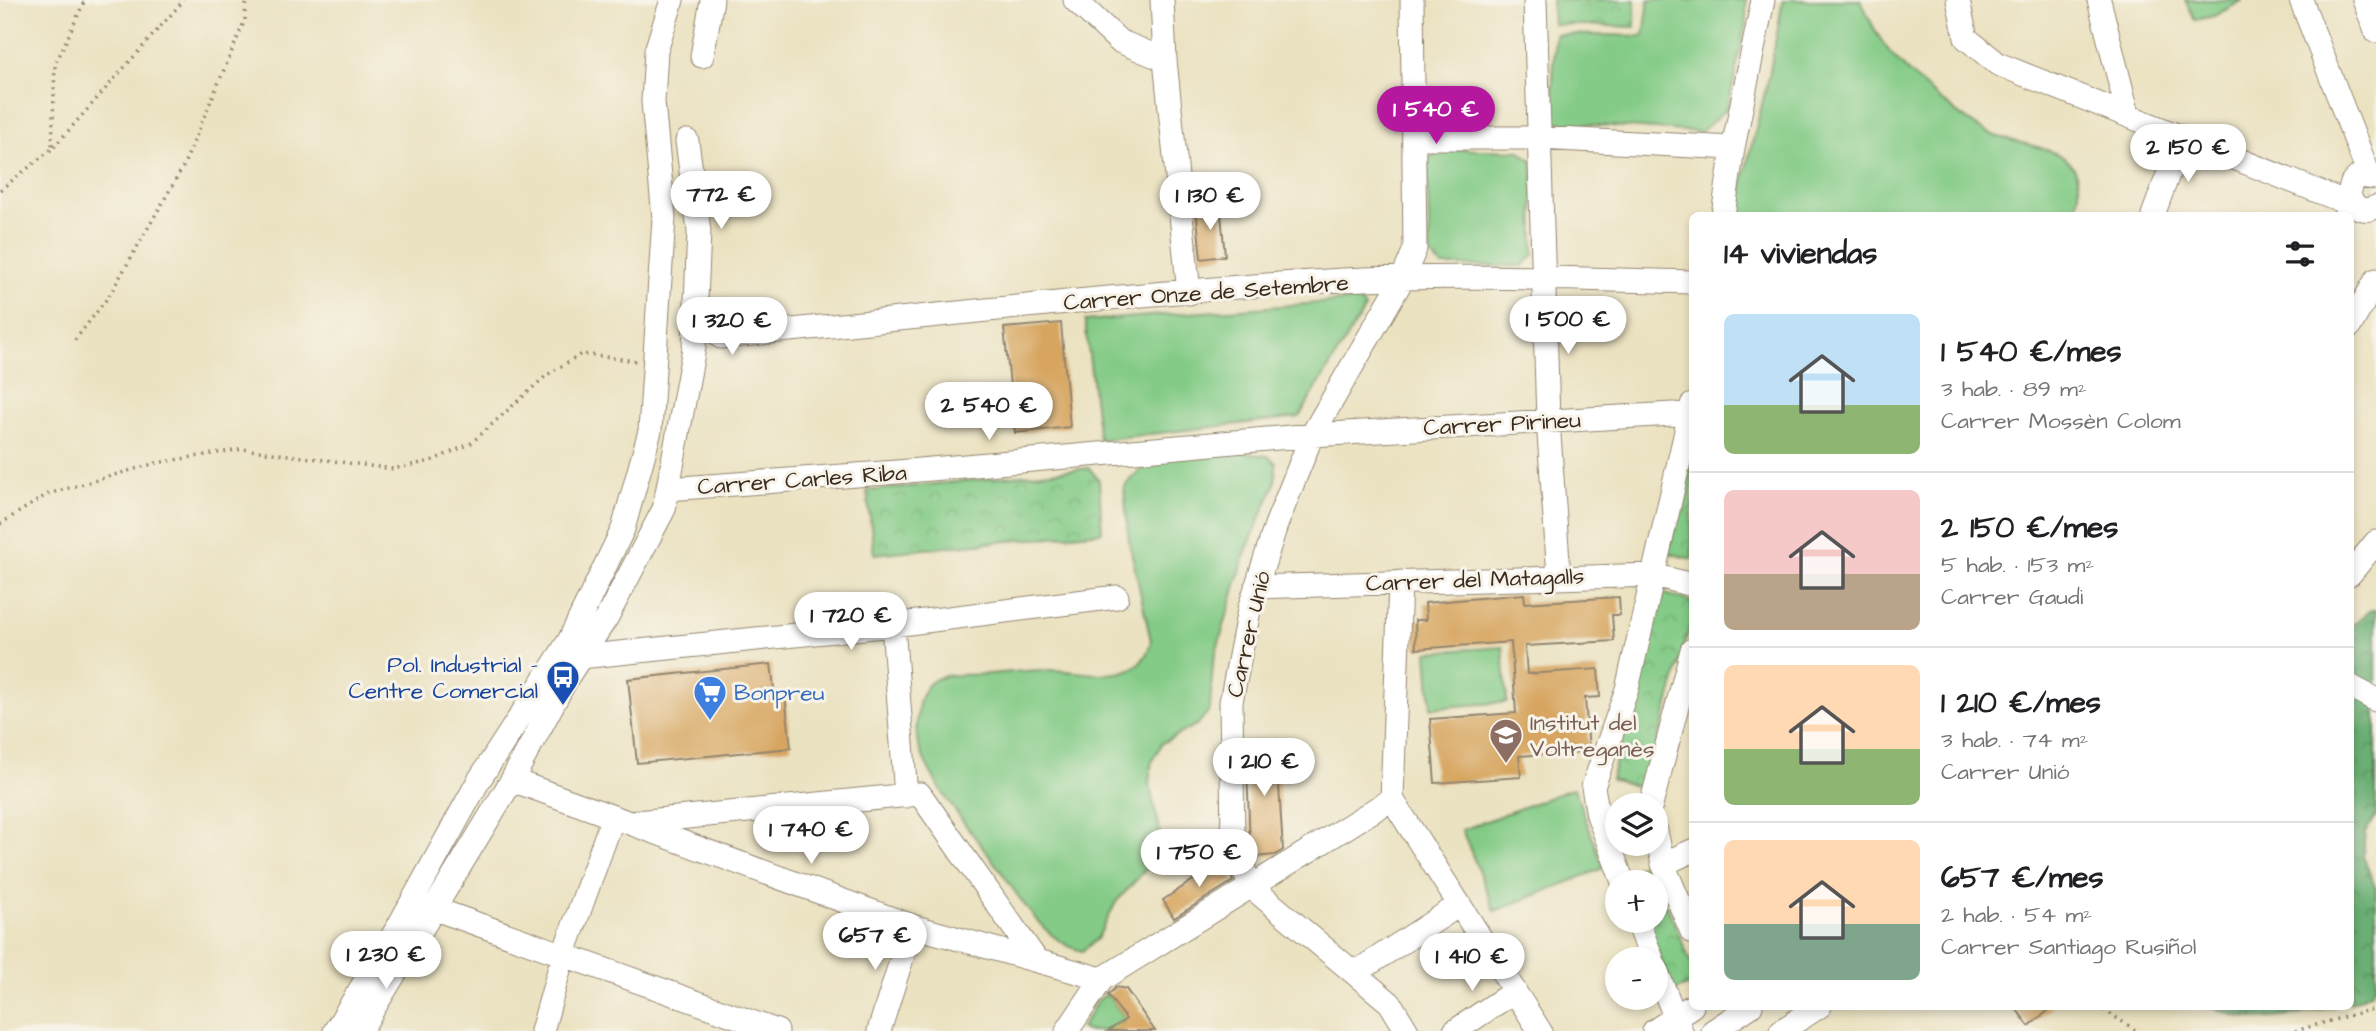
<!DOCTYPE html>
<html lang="es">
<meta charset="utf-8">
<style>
body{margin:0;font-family:"Architects Daughter",sans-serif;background:#f6f6f6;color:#202124;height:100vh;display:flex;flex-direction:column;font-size:26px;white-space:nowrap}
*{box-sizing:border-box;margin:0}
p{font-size:23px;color:#757577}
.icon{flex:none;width:38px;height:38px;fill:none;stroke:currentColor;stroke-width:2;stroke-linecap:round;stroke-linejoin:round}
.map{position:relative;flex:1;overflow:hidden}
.drawer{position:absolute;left:1689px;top:212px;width:665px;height:798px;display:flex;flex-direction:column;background:#fff;border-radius:10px;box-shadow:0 4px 10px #0003}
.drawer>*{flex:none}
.fabs{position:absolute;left:1605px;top:793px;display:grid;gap:14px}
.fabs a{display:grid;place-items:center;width:63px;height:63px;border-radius:50%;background:#fff;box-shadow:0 4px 10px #0003;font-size:35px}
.price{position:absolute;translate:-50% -60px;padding:0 16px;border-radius:24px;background:#fff;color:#222;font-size:23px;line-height:46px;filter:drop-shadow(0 2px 4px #0008)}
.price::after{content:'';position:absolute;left:50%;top:42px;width:21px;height:16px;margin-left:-10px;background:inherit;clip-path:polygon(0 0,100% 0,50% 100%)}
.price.active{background:#b5179e;color:#fff}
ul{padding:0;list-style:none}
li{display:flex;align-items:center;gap:21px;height:175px;padding:0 35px}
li+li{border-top:2px solid #e0e0e0}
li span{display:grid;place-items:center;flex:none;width:196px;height:140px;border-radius:10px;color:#555}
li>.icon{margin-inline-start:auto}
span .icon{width:84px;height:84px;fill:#fffc;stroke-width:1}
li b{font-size:30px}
h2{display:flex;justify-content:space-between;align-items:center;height:84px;padding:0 35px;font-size:30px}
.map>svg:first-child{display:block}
</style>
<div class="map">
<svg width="2376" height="1031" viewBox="0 0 2376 1031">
<defs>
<pattern id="forest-crowns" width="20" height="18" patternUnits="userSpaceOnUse" patternTransform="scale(1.75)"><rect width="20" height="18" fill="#6aaf73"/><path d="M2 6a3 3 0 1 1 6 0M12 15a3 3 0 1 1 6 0" fill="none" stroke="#588f5e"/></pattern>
<pattern id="park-crowns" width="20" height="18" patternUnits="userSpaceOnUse" patternTransform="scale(1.75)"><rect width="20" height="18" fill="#83cb86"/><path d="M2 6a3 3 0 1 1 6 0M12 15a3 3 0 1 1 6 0" fill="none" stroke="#72ae73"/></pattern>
</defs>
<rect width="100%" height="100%" fill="#f7f3e8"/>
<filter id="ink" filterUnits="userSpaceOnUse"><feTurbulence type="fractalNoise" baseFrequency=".0143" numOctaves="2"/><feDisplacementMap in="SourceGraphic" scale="14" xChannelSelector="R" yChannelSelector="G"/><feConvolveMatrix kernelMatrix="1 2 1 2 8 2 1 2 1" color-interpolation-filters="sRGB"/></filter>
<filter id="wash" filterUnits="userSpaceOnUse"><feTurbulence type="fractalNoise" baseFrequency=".00686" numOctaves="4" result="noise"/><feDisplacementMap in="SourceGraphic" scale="28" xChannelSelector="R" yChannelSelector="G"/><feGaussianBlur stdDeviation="1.57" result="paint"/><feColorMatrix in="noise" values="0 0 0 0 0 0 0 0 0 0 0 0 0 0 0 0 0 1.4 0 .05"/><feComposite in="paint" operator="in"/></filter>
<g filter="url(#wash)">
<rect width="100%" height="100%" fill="#ebe2c1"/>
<path fill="#83cb86" stroke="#5f7a52" stroke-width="2" d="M1649,0H1746V23L1728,107L1701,132L1551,122L1555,34L1644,36Z
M1783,0H1861C1868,17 1875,33 1886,47C1903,71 1966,124 1993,135C2014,143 2057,147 2071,164C2084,179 2079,199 2074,215H1740L1743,180L1769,76Z
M2185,0H2243L2214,16L2195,20Z
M1439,149L1520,151L1533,162L1534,255L1522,266H1442L1430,255L1427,161Z
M1358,300L1365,308L1299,417L1099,440L1085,321Z
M1237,452L1268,456L1276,463L1275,484L1246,551L1213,663L1210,709L1198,724L1162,743L1152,761L1149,782L1161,837L1157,857L1116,902L1097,939L1082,951C1049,943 1025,907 1007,880C978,838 937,795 919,747C915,735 917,723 918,710C924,666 956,677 988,674C1008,673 1027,670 1046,670C1082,669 1141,691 1151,641L1129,541L1124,488C1148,450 1197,455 1237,452Z
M1503,647L1507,702L1431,708L1427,652Z
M1574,788L1604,868L1495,911L1462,830Z
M1107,994L1126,1019L1118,1024L1122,1031H1086L1081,1028L1098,1000Z"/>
<path fill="url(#forest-crowns)" stroke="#526c48" stroke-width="2" d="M2370,610H2376V817L2365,832L2363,856L2376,889V985L2371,993L2350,1003V627Z
M2213,1006H2335C2300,1016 2245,1028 2213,1006Z"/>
<path fill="url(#park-crowns)" stroke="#5f7a52" stroke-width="2" d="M1552,0H1635V27L1553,24Z
M1692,458V559L1668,553Z
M1089,468L1099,480L1102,532L874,554L867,491Z
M1662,593L1692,602V618L1645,789L1611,779Z
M1649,862L1692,966V984L1674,991L1645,921L1656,920V882H1630L1625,872Z"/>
<g id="blocks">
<path fill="#d7a55f" d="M1220,204L1225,256L1201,259L1196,207Z
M1061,323L1070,427L1015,433L1004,328Z
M1524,594L1525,603L1619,597L1620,615H1612L1614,641L1525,646L1527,674L1598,669L1600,697L1585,698L1589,751L1519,756L1521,777L1435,783L1430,719L1516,713L1511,642L1416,649L1415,620H1426L1425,603Z
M771,664L775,697L785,695L791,748L637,763L628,679Z
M1276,739L1283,850L1275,855L1254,857L1250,846L1246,741Z
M1225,859L1233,881L1174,918L1163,900Z
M1116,987L1126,989L1155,1031H1108L1126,1019L1108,995Z
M2014,1006H2054L2029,1026Z"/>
</g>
</g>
<g filter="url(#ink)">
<use href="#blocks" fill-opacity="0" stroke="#938670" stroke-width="2"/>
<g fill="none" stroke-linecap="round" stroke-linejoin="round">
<defs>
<path id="minor" d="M1075,0L1119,41L1165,60
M1162,0L1165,60L1189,293
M1535,0L1548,420L1559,576
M1958,0L1966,38L1998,64L2355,206
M2099,0L2128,115
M2301,0L2369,175
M2364,0L2376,31
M702,56L712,0
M1414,138H1538L1733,148
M2376,178L2359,176L2352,183L2349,194C2353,208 2363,213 2376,207
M1723,215L1733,148L1763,0
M2153,215L2182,137
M2350,326L2376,280
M721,337C928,317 1135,292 1343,280C1459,274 1576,279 1692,282
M668,489L897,472L1312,435L1673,414L1692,416
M2350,574L2376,542
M1256,587L1654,575L1692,585
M893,625L906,796
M580,657L893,625L1117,597
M2350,686L2376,700
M512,780L912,926L1102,979
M1392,799L1540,1031
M1392,799L1400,582
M1651,805L1692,650
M637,822L920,794L1037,961
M1656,831L1663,864L1692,932
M1663,864L1692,851
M1623,882L1598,815L1593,787L1627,689L1692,405
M435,909L777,1031
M1637,920L1652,959
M1656,970L1681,1031
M1355,973L1459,905
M335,1031L398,927L479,780L569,641L623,529L650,431L664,218L653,102L656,51L672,0
M360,1031L512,780L568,676L607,617L664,509L694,348L699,231L687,141
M542,1031L563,956L613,817
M879,1031L912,926
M1067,1031L1102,979L1392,799
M1407,1031L1390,1003L1250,886L1233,839L1231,702L1249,610L1276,525L1312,435L1402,280L1415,249L1412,0
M1455,1031L1515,991
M1654,1031L1692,1006
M1713,1031L1751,1006
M1781,1031L1820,1006"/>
</defs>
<use href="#minor" stroke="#938670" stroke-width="25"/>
<path stroke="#938670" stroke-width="3.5" stroke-dasharray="2 5" stroke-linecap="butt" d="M54,147L184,0
M0,190L52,149L55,65L85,0
M75,340L109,296L183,167L245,20L246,0
M0,524L48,494L156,463L243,449L393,469L431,461L470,444L547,375L581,354L637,361
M2098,1006L2137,1031
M2295,1031L2376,1008"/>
<use href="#minor" stroke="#fff" stroke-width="23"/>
</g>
</g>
<defs>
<symbol id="bus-pin" viewBox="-11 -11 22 30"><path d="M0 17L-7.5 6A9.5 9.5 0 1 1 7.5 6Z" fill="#1a4fb4" stroke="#f7f3e8"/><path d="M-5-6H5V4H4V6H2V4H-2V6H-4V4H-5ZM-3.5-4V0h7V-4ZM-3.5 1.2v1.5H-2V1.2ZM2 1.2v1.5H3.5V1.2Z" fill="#fff"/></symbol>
<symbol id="supermarket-pin" viewBox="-11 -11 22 30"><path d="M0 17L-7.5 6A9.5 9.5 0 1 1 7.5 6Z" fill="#3f7fe0" stroke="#f7f3e8"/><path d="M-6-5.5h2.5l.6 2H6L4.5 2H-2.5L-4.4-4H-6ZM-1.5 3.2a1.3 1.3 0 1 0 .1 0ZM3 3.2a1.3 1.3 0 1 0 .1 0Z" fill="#fff"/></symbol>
<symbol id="school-pin" viewBox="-11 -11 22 30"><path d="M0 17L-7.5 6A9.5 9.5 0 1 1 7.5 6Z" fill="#8d6e63" stroke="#f7f3e8"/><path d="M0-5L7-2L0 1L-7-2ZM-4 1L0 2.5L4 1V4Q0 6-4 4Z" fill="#fff"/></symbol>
</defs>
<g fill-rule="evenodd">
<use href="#bus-pin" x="544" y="658" width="38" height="52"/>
<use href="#supermarket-pin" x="691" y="673" width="38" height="52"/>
<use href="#school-pin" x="1487" y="716" width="38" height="52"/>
</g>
<g text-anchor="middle" stroke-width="6" stroke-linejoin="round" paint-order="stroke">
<g font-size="23" fill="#3b2a1e" stroke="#f7f3e8">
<text transform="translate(1206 292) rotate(-4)" y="8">Carrer Onze de Setembre</text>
<text transform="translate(1502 423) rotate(-3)" y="8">Carrer Pirineu</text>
<text transform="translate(802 479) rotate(-4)" y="8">Carrer Carles Riba</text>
<text transform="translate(1475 579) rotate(-2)" y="8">Carrer del Matagalls</text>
<text transform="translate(1248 634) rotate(-77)" y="8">Carrer Unió</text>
</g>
<g font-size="23" fill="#164399" stroke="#f7f3e8" text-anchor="end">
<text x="538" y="672">Pol. Industrial -<tspan x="538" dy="26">Centre Comercial</tspan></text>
</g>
<g font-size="23" fill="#366cbe" stroke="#f7f3e8" text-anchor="start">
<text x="734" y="700">Bonpreu</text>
</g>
<g font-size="23" fill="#785e54" stroke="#f7f3e8" text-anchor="start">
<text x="1530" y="730">Institut del<tspan x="1530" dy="26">Voltreganès</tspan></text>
</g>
</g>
</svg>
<div class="fabs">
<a><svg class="icon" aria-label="layers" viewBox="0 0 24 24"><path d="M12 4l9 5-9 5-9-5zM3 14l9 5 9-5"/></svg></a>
<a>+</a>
<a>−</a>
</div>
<b class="price active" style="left:1436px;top:146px">1 540 €</b>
<b class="price" style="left:2188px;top:184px">2 150 €</b>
<b class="price" style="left:721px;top:231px">772 €</b>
<b class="price" style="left:1210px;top:232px">1 130 €</b>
<b class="price" style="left:1568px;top:356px">1 500 €</b>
<b class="price" style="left:732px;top:357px">1 320 €</b>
<b class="price" style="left:989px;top:442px">2 540 €</b>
<b class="price" style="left:851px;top:652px">1 720 €</b>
<b class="price" style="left:1264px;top:798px">1 210 €</b>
<b class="price" style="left:811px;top:866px">1 740 €</b>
<b class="price" style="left:1199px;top:889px">1 750 €</b>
<b class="price" style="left:875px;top:972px">657 €</b>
<b class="price" style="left:386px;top:991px">1 230 €</b>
<b class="price" style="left:1472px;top:993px">1 410 €</b>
<section class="drawer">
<h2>14 viviendas<svg class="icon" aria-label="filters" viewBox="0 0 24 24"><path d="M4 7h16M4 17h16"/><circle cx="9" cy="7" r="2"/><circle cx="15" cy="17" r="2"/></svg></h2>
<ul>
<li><span style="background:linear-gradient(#bfe0f5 65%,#8fb573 0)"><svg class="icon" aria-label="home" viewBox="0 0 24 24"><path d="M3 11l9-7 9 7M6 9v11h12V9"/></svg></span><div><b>1 540 €/mes</b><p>3 hab. · 89 m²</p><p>Carrer Mossèn Colom</p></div></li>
<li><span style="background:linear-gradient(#f6c9c9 60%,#b9a48a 0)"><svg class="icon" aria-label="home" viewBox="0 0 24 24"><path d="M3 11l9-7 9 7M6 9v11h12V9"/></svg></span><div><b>2 150 €/mes</b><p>5 hab. · 153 m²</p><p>Carrer Gaudi</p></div></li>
<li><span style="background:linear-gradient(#ffd9b3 60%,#8fb573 0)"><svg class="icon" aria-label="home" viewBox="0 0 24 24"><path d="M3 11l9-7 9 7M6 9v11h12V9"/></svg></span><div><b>1 210 €/mes</b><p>3 hab. · 74 m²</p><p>Carrer Unió</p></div></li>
<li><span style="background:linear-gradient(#ffd9b3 60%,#7fa58c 0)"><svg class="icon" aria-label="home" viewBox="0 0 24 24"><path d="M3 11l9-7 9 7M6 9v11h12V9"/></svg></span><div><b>657 €/mes</b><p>2 hab. · 54 m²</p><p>Carrer Santiago Rusiñol</p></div></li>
</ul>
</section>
</div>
